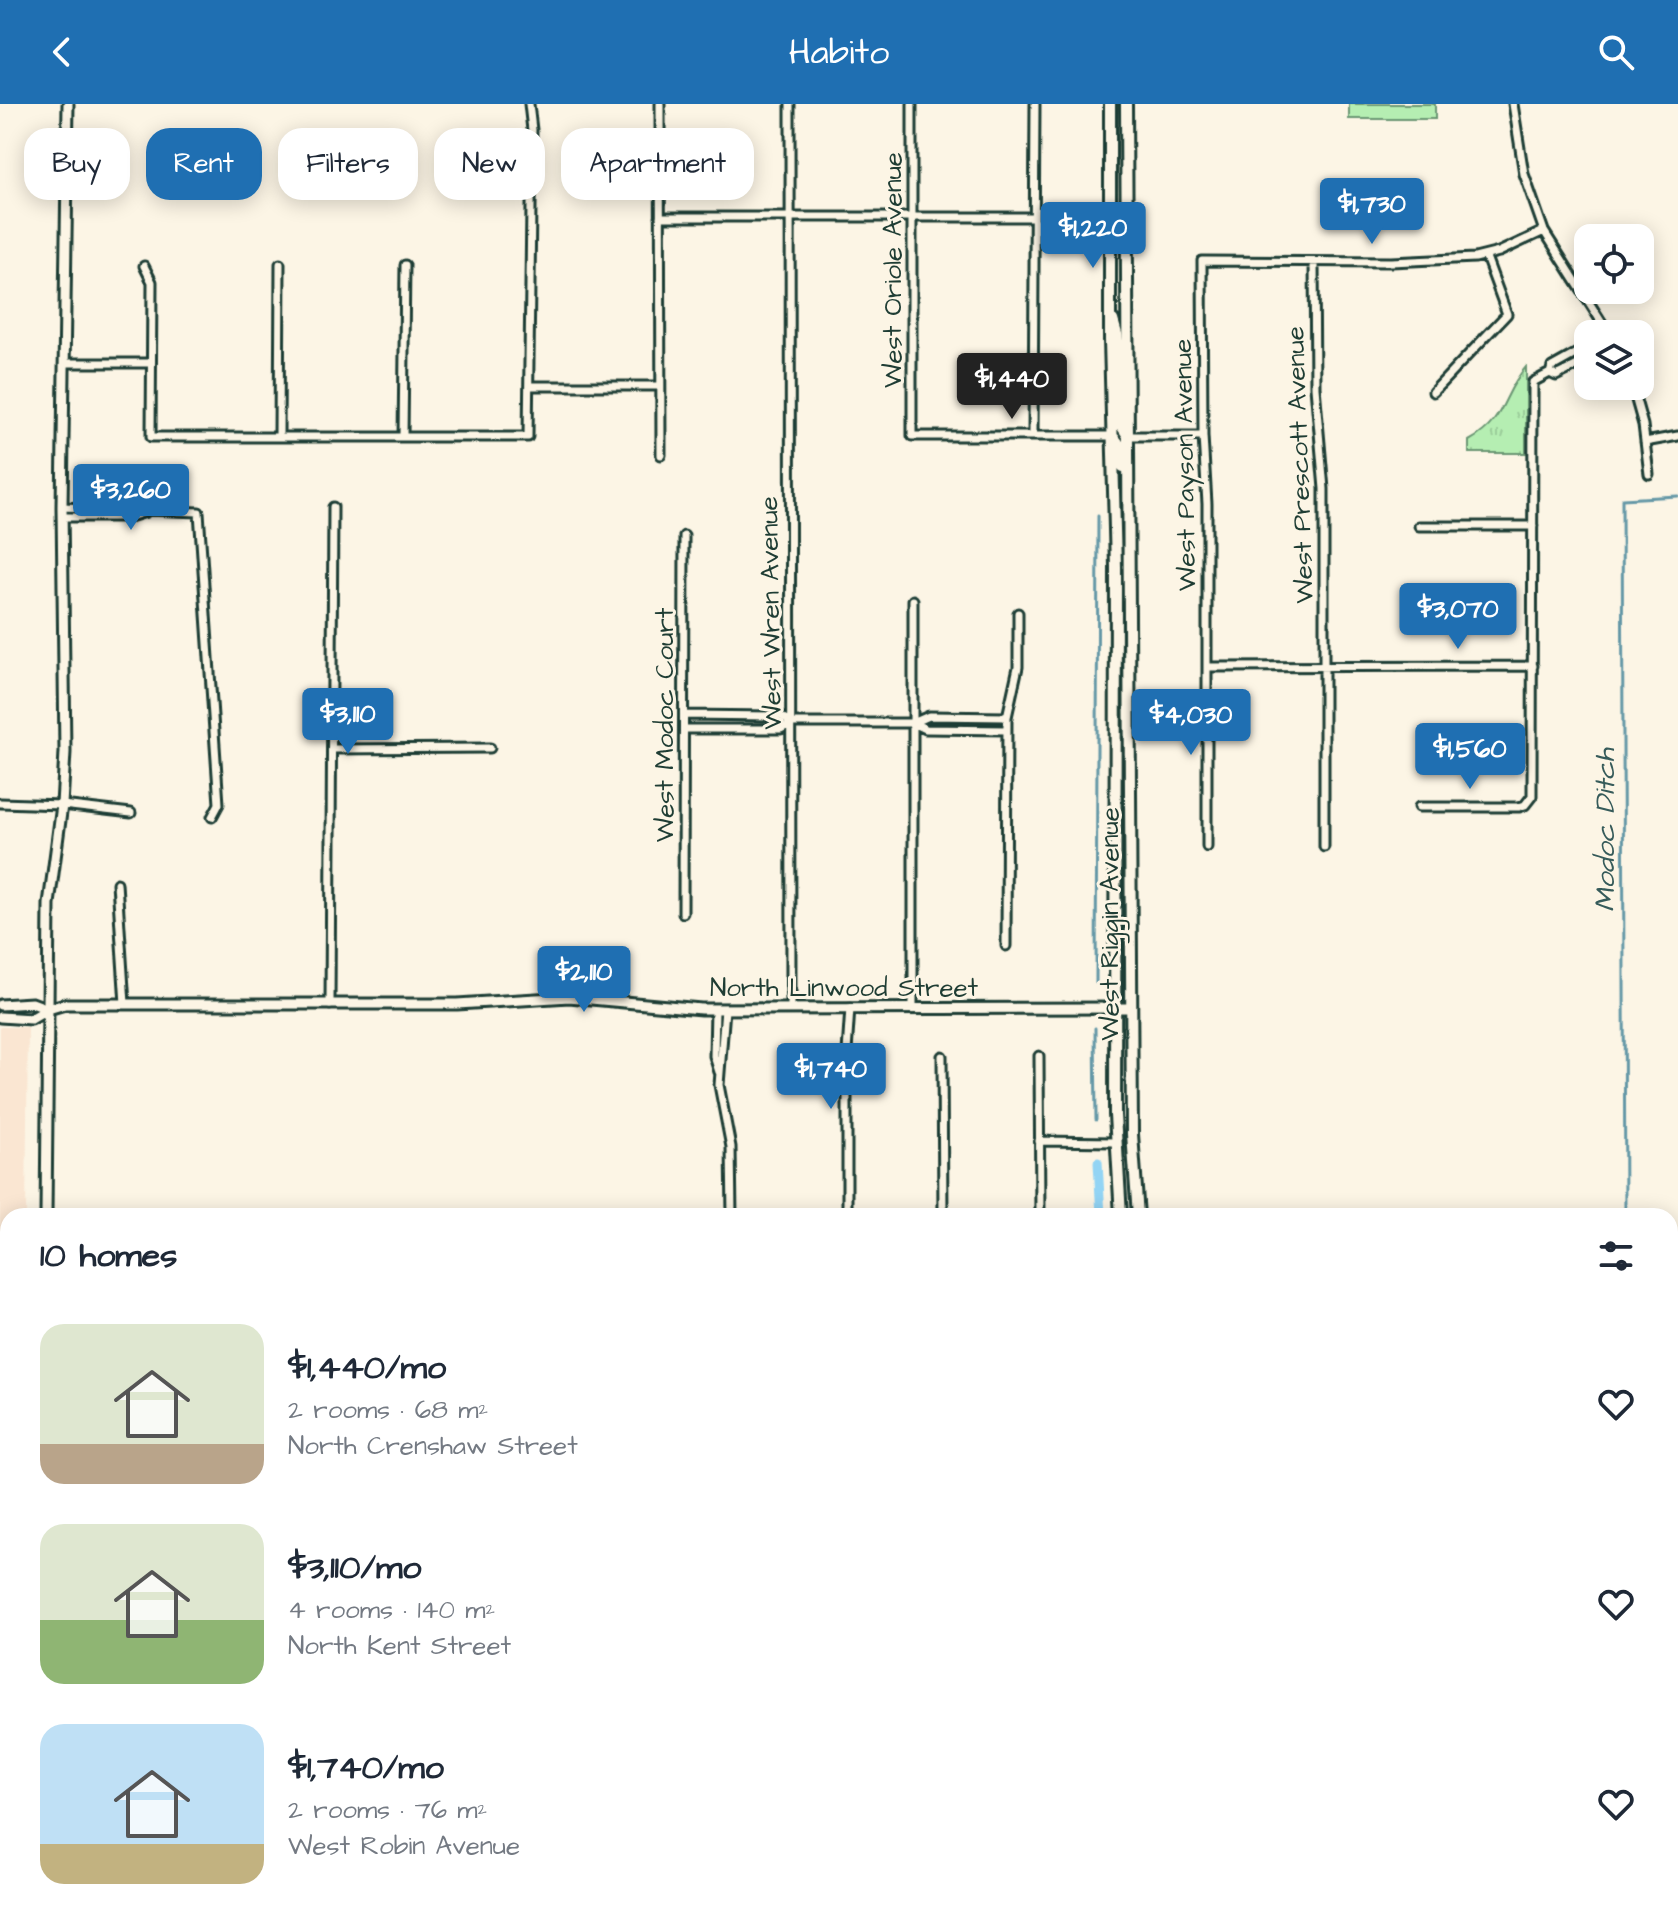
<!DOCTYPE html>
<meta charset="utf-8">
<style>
body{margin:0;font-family:"Architects Daughter",sans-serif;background:#f2f2f3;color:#1f2937;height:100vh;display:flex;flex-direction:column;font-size:30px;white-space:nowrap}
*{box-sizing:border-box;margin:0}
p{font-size:26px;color:#747a83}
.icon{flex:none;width:44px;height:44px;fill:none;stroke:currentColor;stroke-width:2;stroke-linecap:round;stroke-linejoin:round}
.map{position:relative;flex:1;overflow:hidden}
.side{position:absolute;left:0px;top:1104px;width:1678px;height:712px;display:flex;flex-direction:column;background:#fff;border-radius:24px 24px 0 0;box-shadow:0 4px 20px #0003}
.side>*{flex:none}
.guide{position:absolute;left:24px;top:24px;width:800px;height:72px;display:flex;gap:16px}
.tools{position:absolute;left:1574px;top:120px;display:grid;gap:16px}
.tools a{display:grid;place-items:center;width:80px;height:80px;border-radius:16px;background:#fff;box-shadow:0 4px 20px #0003;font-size:40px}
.price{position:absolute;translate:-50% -68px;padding:0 18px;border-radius:8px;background:#1f6fb2;color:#fff;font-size:26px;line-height:52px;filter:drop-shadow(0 2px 4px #0008)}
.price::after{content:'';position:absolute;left:50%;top:48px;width:24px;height:18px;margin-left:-12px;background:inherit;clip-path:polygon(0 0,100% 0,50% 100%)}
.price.selected{background:#222;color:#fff}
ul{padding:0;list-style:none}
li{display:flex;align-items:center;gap:24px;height:200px;padding:0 40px}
li span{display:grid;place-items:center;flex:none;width:224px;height:160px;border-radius:24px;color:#555}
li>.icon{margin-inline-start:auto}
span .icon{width:96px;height:96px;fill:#fffc;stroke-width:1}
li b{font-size:34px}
h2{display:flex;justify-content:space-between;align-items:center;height:96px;padding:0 40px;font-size:34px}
.chip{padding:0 28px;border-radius:24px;background:#fff;box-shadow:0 4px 20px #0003;font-size:28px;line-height:72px}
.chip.selected{background:#1f6fb2;color:#fff}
header{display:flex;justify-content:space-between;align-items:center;height:104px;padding:0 40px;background:#1f6fb2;color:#fff;font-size:36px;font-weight:600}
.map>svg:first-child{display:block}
</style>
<header><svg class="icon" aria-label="back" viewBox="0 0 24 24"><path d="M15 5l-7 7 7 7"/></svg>Habito<svg class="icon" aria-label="search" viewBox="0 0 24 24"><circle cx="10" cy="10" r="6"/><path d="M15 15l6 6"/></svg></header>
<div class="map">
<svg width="1678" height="1816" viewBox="0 0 1678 1816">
<defs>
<pattern id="park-tufts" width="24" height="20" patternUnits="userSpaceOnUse" patternTransform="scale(2)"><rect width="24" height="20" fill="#b5eeb2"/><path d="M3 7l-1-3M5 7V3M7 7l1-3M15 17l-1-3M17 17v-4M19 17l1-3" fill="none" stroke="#9bcd9a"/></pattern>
</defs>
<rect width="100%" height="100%" fill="#fcf5e5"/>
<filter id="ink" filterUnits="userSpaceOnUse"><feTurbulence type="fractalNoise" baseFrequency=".0125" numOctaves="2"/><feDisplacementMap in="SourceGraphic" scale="16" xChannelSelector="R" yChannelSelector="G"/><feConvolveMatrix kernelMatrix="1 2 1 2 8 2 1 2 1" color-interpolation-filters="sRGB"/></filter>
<g filter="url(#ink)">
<path fill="#fae6d2" d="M0,923H28L26,1112H8V1197H0Z"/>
<path fill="#b5eeb2" stroke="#6a9673" stroke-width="2" d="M1349,0H1435V15H1349Z"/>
<path fill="url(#park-tufts)" stroke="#6a9673" stroke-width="2" d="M1526,263V349H1469V337C1507,316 1501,291 1526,263Z"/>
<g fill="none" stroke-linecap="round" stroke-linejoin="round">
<path stroke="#6598a7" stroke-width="3" d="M1096,879L1098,412
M1095,924L1096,1016
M1625,1112L1622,395L1678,392
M1536,1808V1816"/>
<path stroke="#93d4f4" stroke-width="9" d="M1098,1058L1101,1112"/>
<defs>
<path id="minor" d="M660,0L661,351
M790,0L791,905
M912,0V332H1112
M1513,0L1524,70L1544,127L1609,230
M660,113H1034
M1314,158L1315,283L1324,385V743
M144,162L152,178L151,333H528L532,26L529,0
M64,259H151
M1550,269L1556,272L1588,256
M529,282H660
M1632,282L1643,321L1649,370
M1433,288L1507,210L1486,153
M1033,332L1035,0
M1130,332H1203
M279,333L280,160
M403,333L405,161
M1645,338L1678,332
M62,403L199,408L219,700L212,713
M62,413H130L146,408
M1419,422H1533
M1207,563L1533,562
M685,611L780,612L792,619H913L926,625L1007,626
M913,619L929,612L1007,613
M684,625H781L792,619
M332,645L490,644
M0,699L62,701L131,709
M1419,703H1519L1525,701L1532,692L1533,278L1550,269L1552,263L1588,243
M1207,743V400L1203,332L1202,157L1391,158L1475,154L1499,148L1544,127
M117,779L125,900
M683,809L684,432
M1006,842L1007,613L1018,563V509
M330,901L333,403
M913,904V496
M715,905L714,952L719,968
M725,905L719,981L731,1043L732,1112
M942,952L943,1112
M1039,952L1040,1112
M1039,1037L1116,1038
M847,1112V948L850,904
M0,1525H8
M0,1536H8
M644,1808V1816
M1336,1808V1816
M1349,1808V1816
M1443,1808V1816
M1289,1816V1808"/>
<path id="tertiary" d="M0,901L32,899L48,905
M0,913L31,915L48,905L65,900H457L569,893L701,905L1131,904
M46,1112L49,800L62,701L65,648L62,403L68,0
M47,1816L48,1808
M69,1816V1808"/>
<path id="secondary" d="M1110,0V236L1116,463L1115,1011L1121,1112
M1126,0L1132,1030L1138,1112
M1113,216L1117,230L1122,323L1128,332
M1112,332C1122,340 1123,350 1123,363
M1097,1808V1816
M1116,1808L1117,1816"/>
</defs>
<use href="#minor" stroke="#1f3d34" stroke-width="13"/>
<use href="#tertiary" stroke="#1f3d34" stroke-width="15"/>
<use href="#secondary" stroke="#1f3d34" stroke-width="16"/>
<use href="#minor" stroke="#fcf5e5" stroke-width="7"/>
<use href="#tertiary" stroke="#fcf5e5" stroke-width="9"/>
<use href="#secondary" stroke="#fcf5e5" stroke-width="10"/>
</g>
</g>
<g text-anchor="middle" stroke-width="6" stroke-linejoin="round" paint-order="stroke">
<g font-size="26" fill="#1f3d34" stroke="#fcf5e5">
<text transform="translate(892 166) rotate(-90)" y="9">West Oriole Avenue</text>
<text transform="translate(1184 361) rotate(-91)" y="9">West Payson Avenue</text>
<text transform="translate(1299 361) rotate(-92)" y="9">West Prescott Avenue</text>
<text transform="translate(770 509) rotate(-91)" y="9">West Wren Avenue</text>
<text transform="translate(664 621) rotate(-90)" y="9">West Modoc Court</text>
<text transform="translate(1109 820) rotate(-90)" y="9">West Riggin Avenue</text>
<text x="844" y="892">North Linwood Street</text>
</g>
<g font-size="28" font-style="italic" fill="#365b5a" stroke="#fcf5e5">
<text transform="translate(1604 726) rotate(-90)" y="10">Modoc Ditch</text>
</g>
</g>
</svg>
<div class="tools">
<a><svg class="icon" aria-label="locate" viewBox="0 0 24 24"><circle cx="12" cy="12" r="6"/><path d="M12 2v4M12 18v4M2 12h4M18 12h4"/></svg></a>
<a><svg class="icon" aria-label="layers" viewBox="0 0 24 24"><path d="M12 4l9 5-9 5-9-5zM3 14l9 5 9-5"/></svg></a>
</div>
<b class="price" style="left:1372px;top:142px">$1,730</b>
<b class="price" style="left:1093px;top:166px">$1,220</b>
<b class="price selected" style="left:1012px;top:317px">$1,440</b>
<b class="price" style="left:131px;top:428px">$3,260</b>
<b class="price" style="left:1458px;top:547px">$3,070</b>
<b class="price" style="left:348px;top:652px">$3,110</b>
<b class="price" style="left:1191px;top:653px">$4,030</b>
<b class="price" style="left:1470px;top:687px">$1,560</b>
<b class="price" style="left:584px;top:910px">$2,110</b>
<b class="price" style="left:831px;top:1007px">$1,740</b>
<div class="guide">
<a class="chip">Buy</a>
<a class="chip selected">Rent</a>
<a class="chip">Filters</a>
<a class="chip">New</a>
<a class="chip">Apartment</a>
</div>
<section class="side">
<h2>10 homes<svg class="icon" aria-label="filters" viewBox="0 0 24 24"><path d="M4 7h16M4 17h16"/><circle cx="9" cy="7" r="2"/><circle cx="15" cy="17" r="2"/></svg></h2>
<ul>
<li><span style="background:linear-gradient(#dfe7d0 75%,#b9a48a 0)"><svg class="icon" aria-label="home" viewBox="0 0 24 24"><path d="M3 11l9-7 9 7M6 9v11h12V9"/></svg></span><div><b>$1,440/mo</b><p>2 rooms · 68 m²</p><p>North Crenshaw Street</p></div><svg class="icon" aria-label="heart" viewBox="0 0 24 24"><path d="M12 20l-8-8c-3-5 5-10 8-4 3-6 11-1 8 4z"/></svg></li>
<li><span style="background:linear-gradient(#dfe7d0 60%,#8fb573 0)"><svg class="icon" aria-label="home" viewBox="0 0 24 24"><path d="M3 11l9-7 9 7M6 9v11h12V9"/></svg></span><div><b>$3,110/mo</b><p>4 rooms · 140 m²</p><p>North Kent Street</p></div><svg class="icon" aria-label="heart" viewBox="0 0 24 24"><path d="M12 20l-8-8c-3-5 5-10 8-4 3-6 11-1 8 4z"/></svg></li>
<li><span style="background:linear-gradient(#bfe0f5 75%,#c2b280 0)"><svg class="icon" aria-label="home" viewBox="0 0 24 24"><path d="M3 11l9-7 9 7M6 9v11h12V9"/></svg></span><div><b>$1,740/mo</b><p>2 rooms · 76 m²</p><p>West Robin Avenue</p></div><svg class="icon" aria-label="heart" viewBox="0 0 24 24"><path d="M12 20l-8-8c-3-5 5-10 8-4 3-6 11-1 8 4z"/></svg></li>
</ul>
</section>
</div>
